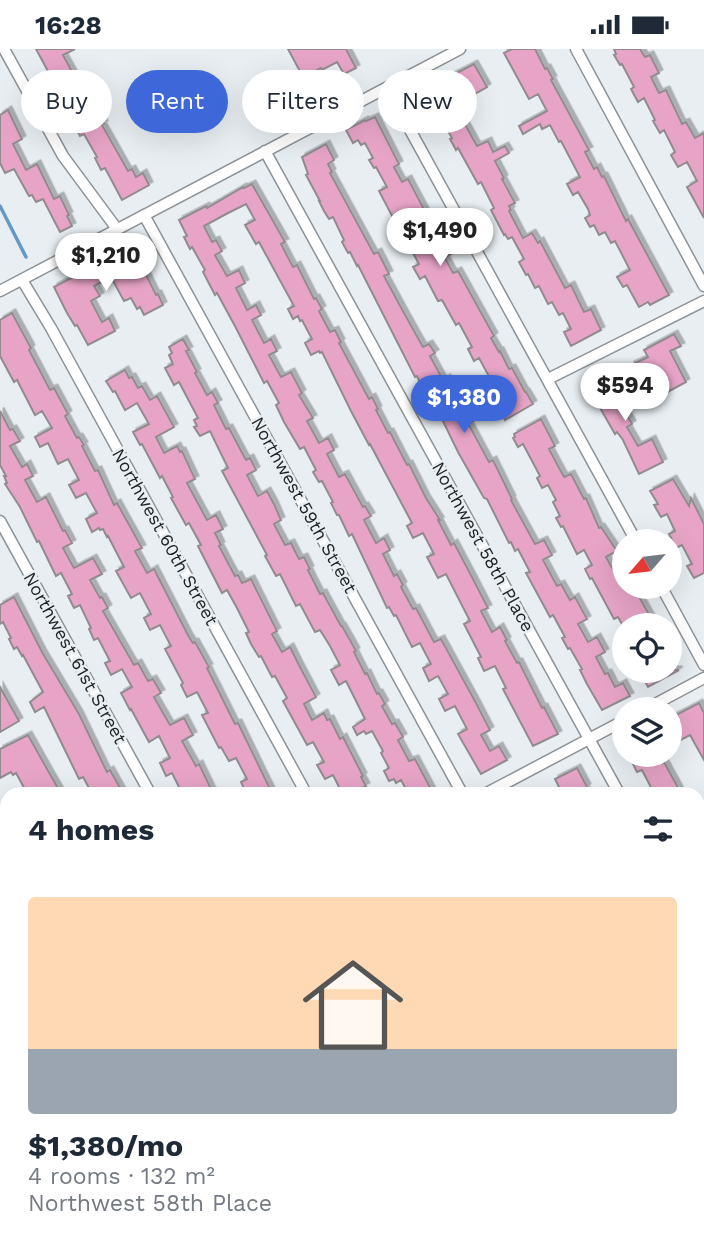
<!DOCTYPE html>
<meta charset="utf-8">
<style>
body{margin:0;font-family:"Work Sans",sans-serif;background:#f6f6f7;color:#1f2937;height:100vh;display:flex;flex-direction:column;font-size:26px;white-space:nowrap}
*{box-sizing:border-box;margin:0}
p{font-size:23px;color:#747a83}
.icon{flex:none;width:38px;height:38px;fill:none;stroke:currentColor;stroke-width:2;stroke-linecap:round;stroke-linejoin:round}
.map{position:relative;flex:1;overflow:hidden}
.side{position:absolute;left:0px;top:738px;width:705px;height:471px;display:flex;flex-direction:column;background:#fff;border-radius:21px 21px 0 0;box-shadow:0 7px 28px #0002}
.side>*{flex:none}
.banner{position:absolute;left:21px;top:21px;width:663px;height:63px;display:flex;gap:14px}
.needle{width:46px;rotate:242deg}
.tools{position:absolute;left:612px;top:480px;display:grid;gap:14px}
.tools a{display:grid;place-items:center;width:70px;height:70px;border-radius:50%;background:#fff;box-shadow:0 7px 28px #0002;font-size:35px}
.price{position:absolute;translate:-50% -60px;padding:0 16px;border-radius:24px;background:#fff;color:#222;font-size:23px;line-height:46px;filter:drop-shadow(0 2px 4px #0008)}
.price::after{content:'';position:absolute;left:50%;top:42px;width:21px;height:16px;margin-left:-10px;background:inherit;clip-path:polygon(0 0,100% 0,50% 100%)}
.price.current{background:#3e68d9;color:#fff}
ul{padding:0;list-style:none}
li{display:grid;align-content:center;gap:14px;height:371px;padding:0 28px}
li+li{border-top:2px solid #e0e1e3}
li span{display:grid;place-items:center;height:217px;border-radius:7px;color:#555}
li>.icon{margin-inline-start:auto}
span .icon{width:126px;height:126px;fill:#fffc;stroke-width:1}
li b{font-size:30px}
h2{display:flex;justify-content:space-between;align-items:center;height:84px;padding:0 28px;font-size:30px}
.tag{padding:0 24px;border-radius:32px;background:#fff;box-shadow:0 7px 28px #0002;font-size:24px;line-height:63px}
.tag.current{background:#3e68d9;color:#fff}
.status{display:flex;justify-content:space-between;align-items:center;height:49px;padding:0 35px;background:#fff;direction:ltr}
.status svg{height:19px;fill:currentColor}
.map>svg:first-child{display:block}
</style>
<div class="status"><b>16:28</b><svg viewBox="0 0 49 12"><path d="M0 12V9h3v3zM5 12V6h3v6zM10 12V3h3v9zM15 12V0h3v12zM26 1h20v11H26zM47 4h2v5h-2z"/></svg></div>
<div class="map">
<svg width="704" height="1209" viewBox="0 0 704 1209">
<defs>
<filter id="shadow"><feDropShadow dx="3.5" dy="-3.5" stdDeviation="0" flood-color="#0004"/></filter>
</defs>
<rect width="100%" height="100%" fill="#e8eef2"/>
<path fill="#8dcaaa" d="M0,789L7,801V1148L0,1135Z"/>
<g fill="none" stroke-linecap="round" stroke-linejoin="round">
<path stroke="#6498c8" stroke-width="3.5" d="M0,157L26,208"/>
</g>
<path fill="#e7a4c7" stroke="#928b8e" stroke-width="2" filter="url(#shadow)" d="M36,0H75L63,6L82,41L81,42L91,61L96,58L104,75L102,76L128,122L132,120L136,128L143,124L149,136L122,151L105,119L101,121L95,109L97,108L84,85L80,87L74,76L76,75L64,51L62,52L55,40L57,39Z
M288,0H346L356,19L344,25L337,13L322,21L321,19L303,28Z
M512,0H535L545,20L547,19L553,30L551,31L589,101L585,103L594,120L597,118L602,128L604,127L626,172L628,170L669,246L650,256L648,253L639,258L627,236L623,238L617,228L630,221L615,192L611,194L605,183L599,186L594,176L590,178L585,169L590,166L588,160L578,143L573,146L567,135L580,128L561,92L559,93L550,76L542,80L540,75L523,85L519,77L547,62L538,45L529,50L504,4Z
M614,0H640L645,8L650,6L659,24L651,28L659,44L666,41L682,75L686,73L695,89L704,84V169L687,138L697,132L687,113L678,118L671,106L675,103L664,81L660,84L653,72L655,71L644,49L638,53L631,40L634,38L622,15L620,16L614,6L616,5Z
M474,15L487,38L464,51L461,45L446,53L456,71L461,68L477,97L488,92L493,103L505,97L509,104L495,112L504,129L502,130L515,154L509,157L511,161L509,162L523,189L532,184L538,194L540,192L565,239L571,236L584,263L591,260L601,281L571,297L564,283L571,280L563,264L559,266L552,253L548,255L539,237L535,239L528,225L526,226L519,213L524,210L512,188L508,190L505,185L504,186L491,161L494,159L481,133L478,135L458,99L456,101L450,90L452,89L441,70L439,71L423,41Z
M8,61L22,90L13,95L26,121L37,115L54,150L60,147L69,166L67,167L72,177L60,183L43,150L36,153L32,146L29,147L14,120L5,124L0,114V66Z
M375,68L399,115L394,118L402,133L408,130L435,181L451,205L445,209L453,224L458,222L494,287L491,289L499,303L500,302L509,320L512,319L525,343H526L533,355L505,371L500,361L502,360L494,346L498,344L479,309L474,312L468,300L472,298L459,274L456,276L442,251L438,252L425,227L420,230L413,218L419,215L401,182H400L379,142L387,138L376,118L374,119L369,111L373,109L365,94L361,96L358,91L353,94L346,81L365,71L366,72Z
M326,95L334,111L328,115L332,123L330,124L374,205L378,203L389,225L384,227L404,264L423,298L429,295L435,304L430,307L443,331L447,329L464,361L469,359L475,371L468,374L489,413L493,411L512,450L511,451L535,495L544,491L552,506L543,511L557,537L561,535L570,551L575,548L587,570L578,575L588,593L597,588L605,603L596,608L605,625L608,624L615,638L623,634L630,647L602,661L587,635L580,621L582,620L570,599L568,600L562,589L565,588L553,566L550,568L526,524L530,523L518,500L515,502L511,493L509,494L487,450L484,449L458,403L441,368L438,370L432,358L434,356L423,335L421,336L417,327L415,328L358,216L357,217L350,203L348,204L342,193L344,191L333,168L329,170L324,162L319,152H320L306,126L308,125L302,108Z
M252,135L285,193L281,195L293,218L297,216L314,250L316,249L322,260L319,262L330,283L335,281L341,293L339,294L369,350L372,348L378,360L376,361L388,384L390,383L407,416L409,415L426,449L440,471H438L451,496L454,494L473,530L488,559L481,562L492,583L500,578L507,591L505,592L517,614L519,613L542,659L544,658L558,685L533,697L503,640L506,639L495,617L484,622L478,609L481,608L464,575L470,572L446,525L438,529L427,508L434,505L423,484L413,489L407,477L412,474L370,395L369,396L351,362L322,303L320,304L319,302L311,306L305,294L312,290L302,271L300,272L298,267L293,270L288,260L294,257L265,204L259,193L256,195L245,176L255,171L246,155L228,164L204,177L212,193L216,191L222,202L215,206L227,227L239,221L245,234L236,239L247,261L256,256L261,266L252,271L264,294L271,290L277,302L269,306L281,328L291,323L302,344L299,346L313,369L307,372L319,394L328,389L334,401L327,405L339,428L345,425L363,458L365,457L371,467L364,471L376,494L384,489L390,501L383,505L394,527L397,525L403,536L401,538L413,560L416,559L434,593L441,590L476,654L490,681L481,686L490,702L499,697L507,711L481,725L458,685L467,680L455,657L445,662L439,650L448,645L438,627L429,632L423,619L431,615L420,594L412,598L396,566L394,567L389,558L387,559L352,485L349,487L339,466H337L331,454L333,453L322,432L319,433L313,423L316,421L304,398L300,400L284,373L276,356L279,354L267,332L264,334L236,279L217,244L215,246L203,223L205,221L192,198L190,200L184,188L187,187L179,171L206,157L207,159L243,138L244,139Z
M130,200L134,207L136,205L156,246L158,245L163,256L144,266L140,258L137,260L131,249L124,252L111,228L94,237L100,247L91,252L102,273L109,269L115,282L88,296L77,276L75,277L67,264L54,238L109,209L110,210Z
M12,264L31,299L29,301L50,341L54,339L68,365L65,367L77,389L79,388L84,396L82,397L95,422L98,421L114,456L117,454L142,499L135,502L147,524L154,520L189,588L193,594L195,593L209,618L207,619L235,675L238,674L273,746H247L241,733L247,730L236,709L229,712L221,698L219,699L202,666L208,664L197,643L187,648L181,636L183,634L165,600L171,597L160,576L150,581L144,569L151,565L140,544L131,549L116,522L124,518L108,487L107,488L103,480L100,481L99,479L92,483L86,470L97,464L86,444L76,449L69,436L79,431L68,410L58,415L48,394L40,398L35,388L52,379L42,362L35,366L17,331L14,333L0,307V271Z
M674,285L681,297L670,302L686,333L664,345L650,318L636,326L631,316L648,308L644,301Z
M183,290L189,301L186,302L197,323L195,324L207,346L212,343L218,354L214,356L226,380L229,379L246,411L250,409L256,421L247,426L258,447L267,442L274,455L281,471L274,475L285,496L291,494L299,510L304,508L310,520L308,521L320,545L323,544L341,577H342L350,591L356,602L354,603L365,625L367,624L377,645L379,644L385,655L382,657L392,675L395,674L403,688L398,691L409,712L415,710L434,746H409L401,731L396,734L394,730L389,732L384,722L389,719L381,704L383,702L372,682L366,685L364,682L357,686L353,678L365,670L346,632L339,636L331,621L340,616L330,597L320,581L315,583L300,555L296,557L280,525L276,527L265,507L267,506L222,422L228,419L210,382L200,387L194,378L197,377L194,371L198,369L179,333L174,336L165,319L173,315L169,306L172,304L169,298Z
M125,321L129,329L132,328L138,339L142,337L150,351L157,347L174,378L156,388L164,404L177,397L180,403L182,402L195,430L187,434L207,471L216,466L223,480L215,484L221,496L219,497L235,527L238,526L242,534L251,530L277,582L272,585L282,603L290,598L299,616L316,648L304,655L312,671L324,664L327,671L330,670L340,690L343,688L363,727L361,728L366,737L360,740L363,746H343L333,726L325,730L317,716L324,713L313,693L307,696L283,652L287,649L275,627L272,628L261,607L259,608L251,595L246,584L249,583L237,559L227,541L222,544L198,497L201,496L189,474L186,476L171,449L173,448L162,427L160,429L142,395L140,396L133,383L149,375L137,354L125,361L115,342L113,343L106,332Z
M625,325L634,341L618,350L632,375L627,378L638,397L652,390L663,413L639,425L623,391L617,383L615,385L591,343Z
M0,362L10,381L13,380L20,392L10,397L22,418L27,415L33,427L25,431L37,453L46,448L63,482L65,481L72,494L63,499L74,519L93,509L102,525L90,531L100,549L102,548L108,559L103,562L134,616L138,614L148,632L153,630L161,644L154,648L170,676L184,669L193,686L182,692L196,717L199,715L214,746H183L172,724L166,727L160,714L170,709L159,687L149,693L131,660L130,661L121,644L132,638L122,620L111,626L105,614L110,612L98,589L94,591L89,580L91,579L80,556L74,559L68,547L72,545L61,524L56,527L39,492L37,493L20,458L5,435L7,434L4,427H6L0,416Z
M541,370L555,397L549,400L564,428L571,425L584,450L586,449L599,479L601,478L617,502L606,508L621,535L625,533V537H633L651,569L645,572L647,576H625L623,577L618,568L614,570L592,529L590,530L585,520L592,516L584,501L577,505L563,477L561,478L556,469L560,467L553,453L556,451L548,436L542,439L537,429L540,427L523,395L518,398L513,389L515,388L514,385Z
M673,430L689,457L691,449L704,475V524L694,529L687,517L692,515L682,496L676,499L669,485L675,482L667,465L661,468L654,456L658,455L650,442Z
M14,548L42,603L79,665L107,723L110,721L124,746H93L83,728L79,730L44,658L35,663L30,653L43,643L23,606L22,607L17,598L14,600L9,590L11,589L3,573L0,575V556Z
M649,621H679L648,638L641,625Z
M0,638L19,672L0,683Z
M699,654L704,664V711L690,686L677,693L670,681V669Z
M28,686L51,727L62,746H28L16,724L13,726L11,723L0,729V700Z
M630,705H657L662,714L664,713L682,746H655L642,721L637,723L631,711L633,710Z
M577,719L587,738L585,740L588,746H563L555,730Z"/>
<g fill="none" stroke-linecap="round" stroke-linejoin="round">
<defs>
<path id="minor" d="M4,0L63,107L117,180
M576,0L704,237
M387,39L636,492
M265,102L620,746
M144,166L463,746
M22,231L51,279L307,746
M0,242L460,0
M548,330L704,252
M0,472L151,746
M661,537L704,616
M646,660L704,629
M483,746L625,671
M0,776L7,788
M698,886L704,896
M698,1009L704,1007
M698,1123L704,1120
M698,1132L704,1143
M698,1186L704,1196
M143,1202L147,1209
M176,1202L180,1209
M210,1202L214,1209
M236,1202L239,1209
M444,1202L448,1209
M18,1209L30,1202
M70,1209L82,1202
M318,1209L331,1202
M482,1209L495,1202
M549,1209L562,1202
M617,1209L630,1202"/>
</defs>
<use href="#minor" stroke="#8d9296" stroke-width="13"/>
<use href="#minor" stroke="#fff" stroke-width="10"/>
</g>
<g text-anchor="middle" stroke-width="5" stroke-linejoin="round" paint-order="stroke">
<g font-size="18" fill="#1e2021" stroke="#e8eef2">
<text transform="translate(304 456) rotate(61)" y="6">Northwest 59th Street</text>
<text transform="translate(165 488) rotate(61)" y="6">Northwest 60th Street</text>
<text transform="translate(483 498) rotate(61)" y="6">Northwest 58th Place</text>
<text transform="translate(75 609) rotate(61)" y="6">Northwest 61st Street</text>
</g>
</g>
</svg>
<div class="tools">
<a><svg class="needle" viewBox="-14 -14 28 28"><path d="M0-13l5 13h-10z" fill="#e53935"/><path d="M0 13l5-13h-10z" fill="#747a83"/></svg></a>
<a><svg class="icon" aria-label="locate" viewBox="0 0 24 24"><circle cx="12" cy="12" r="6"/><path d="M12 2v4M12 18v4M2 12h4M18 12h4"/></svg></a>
<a><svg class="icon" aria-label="layers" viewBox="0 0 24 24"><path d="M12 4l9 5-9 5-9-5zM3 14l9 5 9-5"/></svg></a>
</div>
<b class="price" style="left:440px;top:219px">$1,490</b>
<b class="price" style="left:106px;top:244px">$1,210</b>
<b class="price" style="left:625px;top:374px">$594</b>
<b class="price current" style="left:464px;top:386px">$1,380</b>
<div class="banner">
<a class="tag">Buy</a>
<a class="tag current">Rent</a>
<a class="tag">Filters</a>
<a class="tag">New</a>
</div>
<section class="side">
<h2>4 homes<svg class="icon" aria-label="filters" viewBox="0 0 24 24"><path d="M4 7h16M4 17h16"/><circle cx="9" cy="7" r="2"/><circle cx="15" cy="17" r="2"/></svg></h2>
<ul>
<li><span style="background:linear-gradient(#ffd9b3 70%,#9aa5b1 0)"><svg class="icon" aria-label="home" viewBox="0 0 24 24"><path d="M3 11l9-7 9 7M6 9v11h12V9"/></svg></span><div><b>$1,380/mo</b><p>4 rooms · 132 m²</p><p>Northwest 58th Place</p></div></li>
</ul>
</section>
</div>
